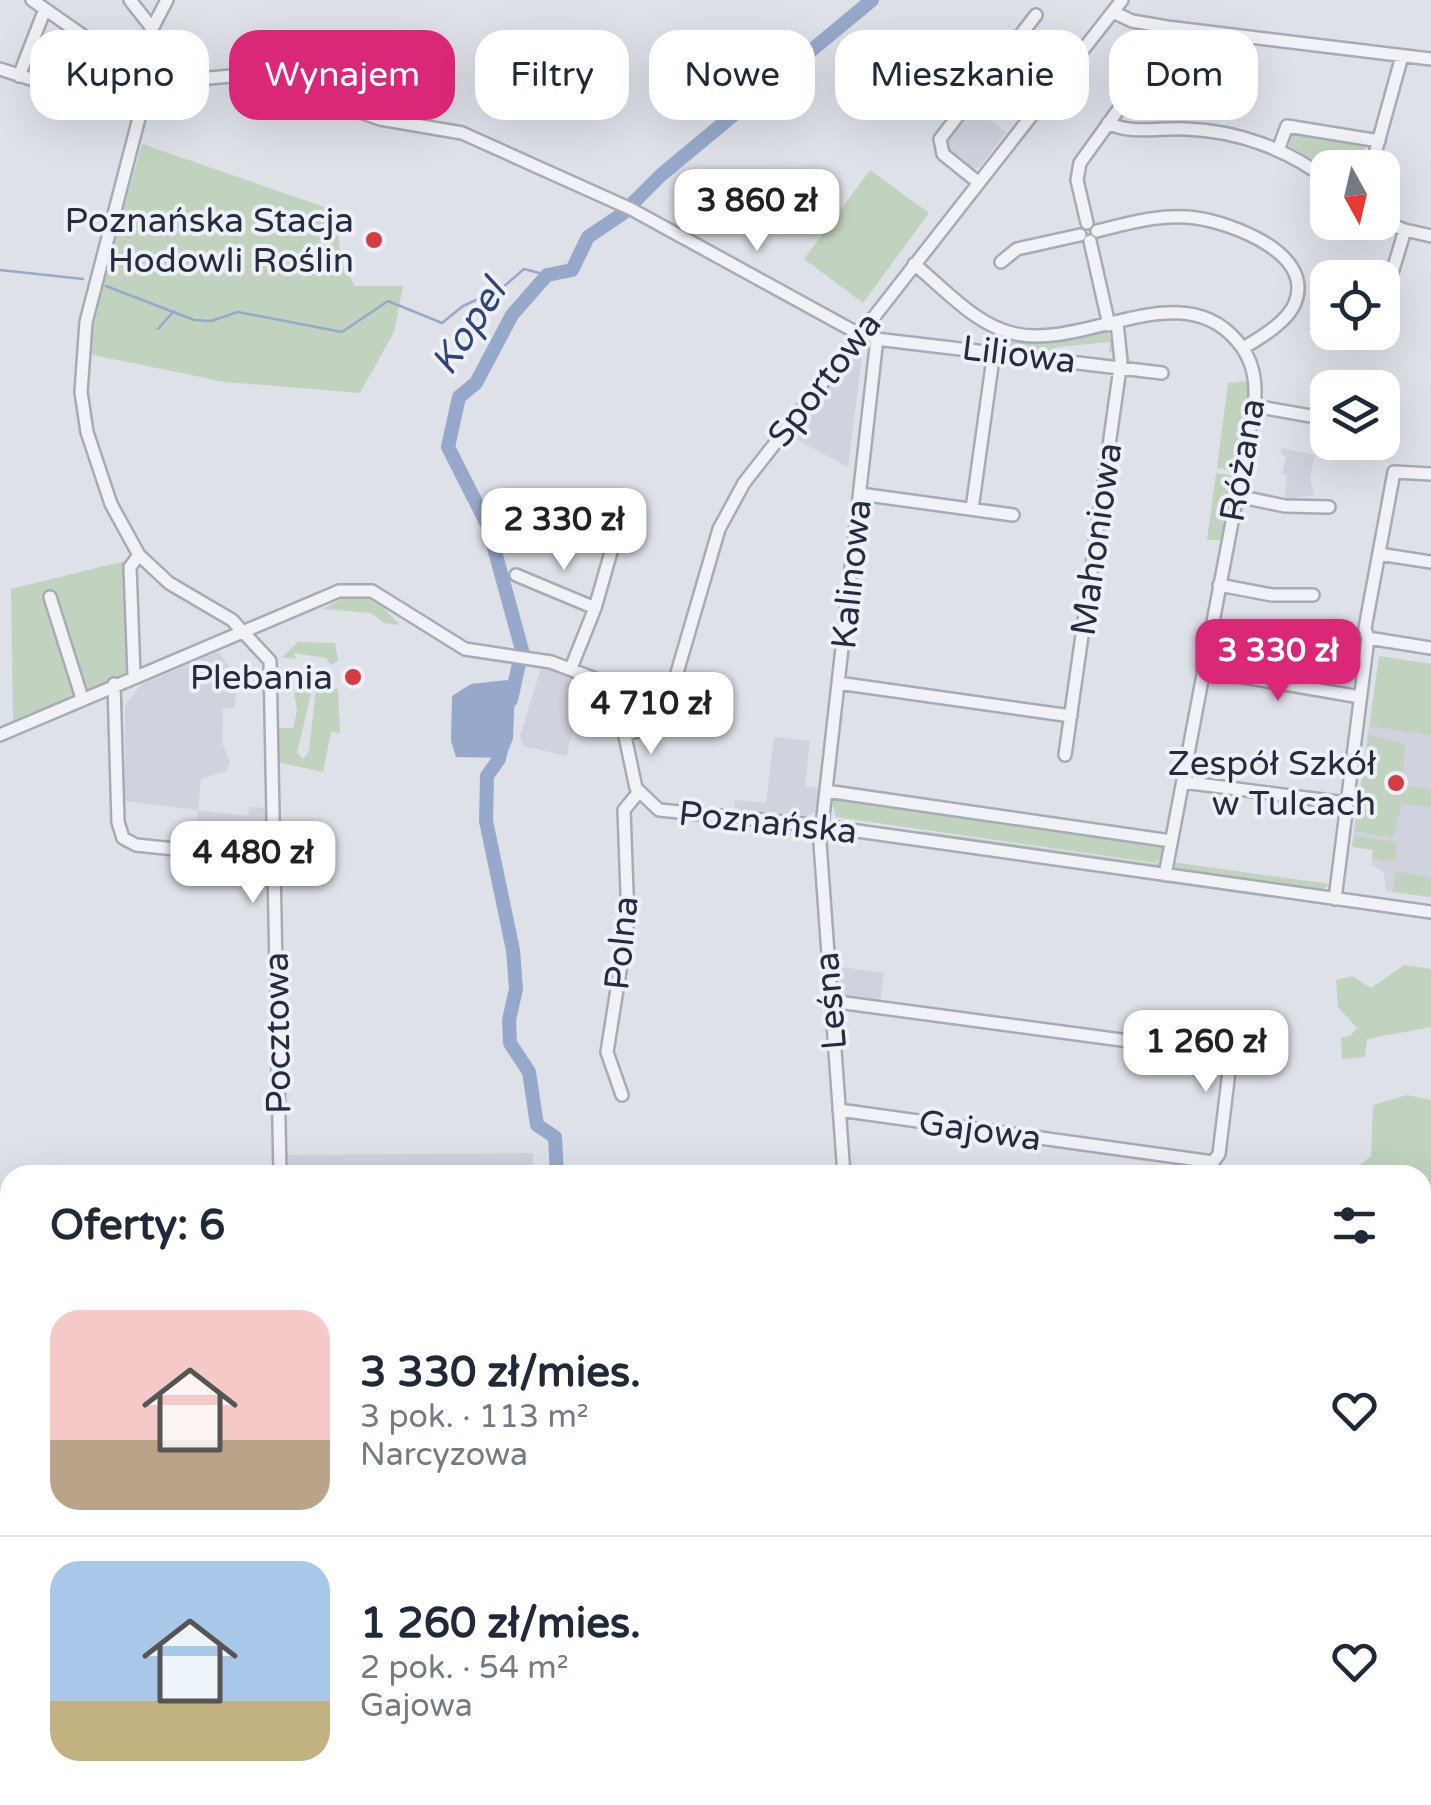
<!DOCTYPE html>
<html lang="pl">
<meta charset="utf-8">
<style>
body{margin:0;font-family:"Varela Round",sans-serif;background:#f2f2f3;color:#1f2937;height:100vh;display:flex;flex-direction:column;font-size:38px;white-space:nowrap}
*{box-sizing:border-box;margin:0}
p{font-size:32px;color:#747a83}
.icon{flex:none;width:55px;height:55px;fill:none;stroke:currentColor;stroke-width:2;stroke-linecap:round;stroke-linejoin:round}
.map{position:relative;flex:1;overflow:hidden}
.drawer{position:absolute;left:0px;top:1165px;width:1432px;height:640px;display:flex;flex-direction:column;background:#fff;border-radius:30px 30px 0 0;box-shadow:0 10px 40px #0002}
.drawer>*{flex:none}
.banner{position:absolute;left:30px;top:30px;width:1372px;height:90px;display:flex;gap:20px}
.needle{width:65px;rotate:172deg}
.fabs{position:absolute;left:1310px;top:150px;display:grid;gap:20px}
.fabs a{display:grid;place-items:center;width:90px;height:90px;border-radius:20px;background:#fff;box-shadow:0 10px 40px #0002;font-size:50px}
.price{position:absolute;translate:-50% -85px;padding:0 22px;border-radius:20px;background:#fff;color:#222;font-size:32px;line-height:65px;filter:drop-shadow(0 2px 5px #0008)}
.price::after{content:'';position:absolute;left:50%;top:60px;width:30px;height:22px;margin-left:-15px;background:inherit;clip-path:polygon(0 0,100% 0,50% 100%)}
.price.selected{background:#db2777;color:#fff}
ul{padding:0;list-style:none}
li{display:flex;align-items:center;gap:30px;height:250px;padding:0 50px}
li+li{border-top:2px solid #e0e1e3}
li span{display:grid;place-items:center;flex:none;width:280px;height:200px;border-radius:30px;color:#555}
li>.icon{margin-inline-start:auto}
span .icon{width:120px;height:120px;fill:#fffc;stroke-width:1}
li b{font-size:42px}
h2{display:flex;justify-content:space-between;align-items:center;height:120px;padding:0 50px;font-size:42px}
.tag{padding:0 35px;border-radius:30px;background:#fff;box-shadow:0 10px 40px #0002;font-size:35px;line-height:90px}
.tag.selected{background:#db2777;color:#fff}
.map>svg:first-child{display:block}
</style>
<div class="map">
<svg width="1431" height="1805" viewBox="0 0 1431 1805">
<rect width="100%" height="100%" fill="#dee1e8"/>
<path fill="#d0d3dd" d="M974,106L1006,132L979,168L971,169L946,150L945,141Z
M855,353L862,358L848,467L790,436Z
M1282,448L1315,455L1310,478L1314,495L1284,500L1287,475L1282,474L1286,456L1280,454Z
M218,652L239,679L234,708H223L222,743L230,762L226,771L201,779L198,810L248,816L249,807L267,808V852L195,845L198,810L125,801V706L140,685Z
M1379,656L1431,664V897L1386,891L1384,873L1371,864L1373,850L1352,845Z
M542,665L586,685L566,756L524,746L520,736Z
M774,737L810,741L805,786L822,789L821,806L812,814L801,818L734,811L735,800L766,803Z
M835,966L884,973L880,1002L843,997L837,990Z
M533,1153V1175H284L283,1155Z"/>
<path fill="#c1d3bf" d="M1308,135L1366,143L1362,167L1328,168L1287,145L1290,136Z
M142,144L336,211L341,262L355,286H403L394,332L360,393L225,382L88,354L99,293Z
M870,170L929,213L863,303L804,259Z
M1108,331L1115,353L1109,352L1110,342L1057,347L1056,355L998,347V334L1038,342Z
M1250,381L1237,471L1217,468L1228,383Z
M1216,473L1232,475L1234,482L1229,487L1230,504L1226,506L1223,540H1207Z
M125,561L129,672L13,723L11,589Z
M351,594L376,600L400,625L384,623L371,613L323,609Z
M298,642L335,643L338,661L331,665L326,658L294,653L296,659L282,657Z
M1379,656L1431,664V735L1370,726Z
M304,689H312L297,753L303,759L309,751L316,689H338L340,733L331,732L323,772L277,762V728H293L297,711L294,693Z
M1369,735L1405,744L1402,791L1407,777L1409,786L1431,789V807L1402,804L1393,838L1354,831Z
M830,795L1166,842L1163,858L1155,863L836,817Z
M922,831L1155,864L1162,861L1156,869L920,837Z
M1354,836L1397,842L1395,861L1372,858L1373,850L1352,847Z
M1172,862L1330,884L1319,892L1177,872Z
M1396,868L1398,872L1431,877V897L1393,892Z
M1404,965L1431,969V1027L1367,1039L1365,1057L1342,1059L1341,1038L1350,1036L1357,1028L1338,1007L1336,980L1352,976L1371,988Z
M1407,1095L1431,1100V1248H1423L1422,1175H1348L1371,1156L1373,1105Z
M1423,1356L1431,1363V1485L1423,1490Z
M902,1795H1370L1387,1805H903Z"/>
<path fill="#97a9ca" d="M507,680L515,689L513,739L505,758L456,757L451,741L452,696L471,684Z"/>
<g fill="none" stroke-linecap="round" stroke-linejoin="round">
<path stroke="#97a9ca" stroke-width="2.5" d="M0,270L83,279
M106,286L194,320L211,321L238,312L342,332L388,301L442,323L463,306L502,288L524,269L547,275
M158,329L174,311"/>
<path stroke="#97a9ca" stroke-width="14" d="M511,700L522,650L488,526L448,447L459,397L476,383L512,315L547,275L572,270L588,237L622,214L661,175L872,0
M503,740L499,759L487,776L486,821L513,950L516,989L509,1020L510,1043L529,1072L537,1125L555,1137L557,1175
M673,1795L676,1805"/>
<defs>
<path id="minor" d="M32,0L131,69L146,91L86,322L81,392L87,432L111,504L139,555L169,583L232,620L270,661L280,1175
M130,0L152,28
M1113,12L1132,21L1167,27L1431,59
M0,69L126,110
M131,69L167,0
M19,76L45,9
M144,84L253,74L380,119L462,133L631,209L859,334
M1108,123C1132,135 1161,127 1187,129C1238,131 1287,149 1328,180
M1278,150L1287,126L1379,141
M1371,168L1402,56
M979,183L943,154L940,139L1036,15
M1382,221L1405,230L1382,306
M1087,223L1077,180L1080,163L1162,49L1167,27
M1405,230L1431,236
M1097,231C1129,223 1163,213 1196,218C1231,223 1315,253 1295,303C1288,321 1259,339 1243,348
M1090,241L1109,325
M1001,262L1017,249L1080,235
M914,264C945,289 976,326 1016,334C1086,349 1181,274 1237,341C1253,359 1257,383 1254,406L1165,875
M876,339L1162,373
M1254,406L1328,419
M860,494L1013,515
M1237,496L1285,506L1329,507
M972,509L994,351
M1379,554L1431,562
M516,575L595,608
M1219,585L1272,595H1313
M50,597L82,698
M1368,638L1431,648
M571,668L595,608L623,510
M1203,670L1360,697
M134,675L130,567L139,555
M838,683L1071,716
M114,684L118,822L123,838L136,845L272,859
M627,734L653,727L665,714L719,529L744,483L1122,0
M0,735L339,591H372L465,649L551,662L598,680L619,708L636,788L659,810L822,826L1431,912
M1065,755L1121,361L1117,323
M1183,782L1346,803
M826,791L1171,841
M1335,899L1368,638L1365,628L1394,472L1431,474
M830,1001L1211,1052L1230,1063L1219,1154L1213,1162L839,1110
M622,1095L607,1052L628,920L624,810L638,793
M844,1175L820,843L876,347V339L863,329
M291,1795V1805
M893,1795L894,1805"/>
</defs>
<use href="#minor" stroke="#a7abb6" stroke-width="16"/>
<use href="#minor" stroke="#f1f2f6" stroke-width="11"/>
</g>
<g fill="#d43c3f" stroke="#edf0f6" stroke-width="4">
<circle cx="374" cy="240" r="10"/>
<circle cx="353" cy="677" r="10"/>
<circle cx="1396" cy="783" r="10"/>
</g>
<g text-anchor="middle" stroke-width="8" stroke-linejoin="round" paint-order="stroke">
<g font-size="35" fill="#262c40" stroke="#edf0f6" text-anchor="end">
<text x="354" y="232">Poznańska Stacja<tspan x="354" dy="40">Hodowli Roślin</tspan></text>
<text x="333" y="689">Plebania</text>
<text x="1376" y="775">Zespół Szkół<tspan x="1376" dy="40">w Tulcach</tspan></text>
</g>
<g font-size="35" fill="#262c40" stroke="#edf0f6">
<text transform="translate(1019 354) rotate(7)" y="12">Liliowa</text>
<text transform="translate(824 379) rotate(-52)" y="12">Sportowa</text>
<text transform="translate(1242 460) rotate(-80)" y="12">Różana</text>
<text transform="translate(1096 539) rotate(-82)" y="12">Mahoniowa</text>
<text transform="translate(851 574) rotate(-84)" y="12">Kalinowa</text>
<text transform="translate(768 822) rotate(6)" y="12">Poznańska</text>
<text transform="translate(621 943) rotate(-84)" y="12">Polna</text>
<text transform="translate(830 1001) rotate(-95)" y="12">Leśna</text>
<text transform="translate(277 1033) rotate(-91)" y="12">Pocztowa</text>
<text transform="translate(980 1130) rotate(8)" y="12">Gajowa</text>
</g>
<g font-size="38" font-style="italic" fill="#2f4576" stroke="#edf0f6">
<text transform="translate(468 327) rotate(-57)" y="13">Kopel</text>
</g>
</g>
</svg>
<div class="fabs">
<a><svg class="needle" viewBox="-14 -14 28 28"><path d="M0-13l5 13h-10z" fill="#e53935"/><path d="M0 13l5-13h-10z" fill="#747a83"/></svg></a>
<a><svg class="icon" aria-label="locate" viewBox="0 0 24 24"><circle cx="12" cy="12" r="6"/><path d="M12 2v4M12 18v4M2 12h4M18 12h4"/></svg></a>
<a><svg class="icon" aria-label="layers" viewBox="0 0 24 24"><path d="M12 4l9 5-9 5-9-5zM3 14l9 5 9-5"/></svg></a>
</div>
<b class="price" style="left:757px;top:254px">3 860 zł</b>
<b class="price" style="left:564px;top:573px">2 330 zł</b>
<b class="price selected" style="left:1278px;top:704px">3 330 zł</b>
<b class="price" style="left:651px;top:757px">4 710 zł</b>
<b class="price" style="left:253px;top:906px">4 480 zł</b>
<b class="price" style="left:1206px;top:1095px">1 260 zł</b>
<div class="banner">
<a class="tag">Kupno</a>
<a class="tag selected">Wynajem</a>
<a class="tag">Filtry</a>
<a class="tag">Nowe</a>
<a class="tag">Mieszkanie</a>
<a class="tag">Dom</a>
</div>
<section class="drawer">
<h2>Oferty: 6<svg class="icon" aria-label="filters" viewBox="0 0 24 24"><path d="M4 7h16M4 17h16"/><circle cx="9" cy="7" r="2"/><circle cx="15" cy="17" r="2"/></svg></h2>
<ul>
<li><span style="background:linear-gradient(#f6c9c9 65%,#b9a48a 0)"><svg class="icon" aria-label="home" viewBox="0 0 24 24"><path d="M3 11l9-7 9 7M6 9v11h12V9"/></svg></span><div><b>3 330 zł/mies.</b><p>3 pok. · 113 m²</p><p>Narcyzowa</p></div><svg class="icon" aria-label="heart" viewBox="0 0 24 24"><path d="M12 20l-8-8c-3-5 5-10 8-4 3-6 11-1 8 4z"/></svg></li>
<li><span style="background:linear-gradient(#a9c7e8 70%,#c2b280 0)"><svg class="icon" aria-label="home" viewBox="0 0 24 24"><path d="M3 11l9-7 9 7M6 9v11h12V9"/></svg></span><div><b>1 260 zł/mies.</b><p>2 pok. · 54 m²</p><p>Gajowa</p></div><svg class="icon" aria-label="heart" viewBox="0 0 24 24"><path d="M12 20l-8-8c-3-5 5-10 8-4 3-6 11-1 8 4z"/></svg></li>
</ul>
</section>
</div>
